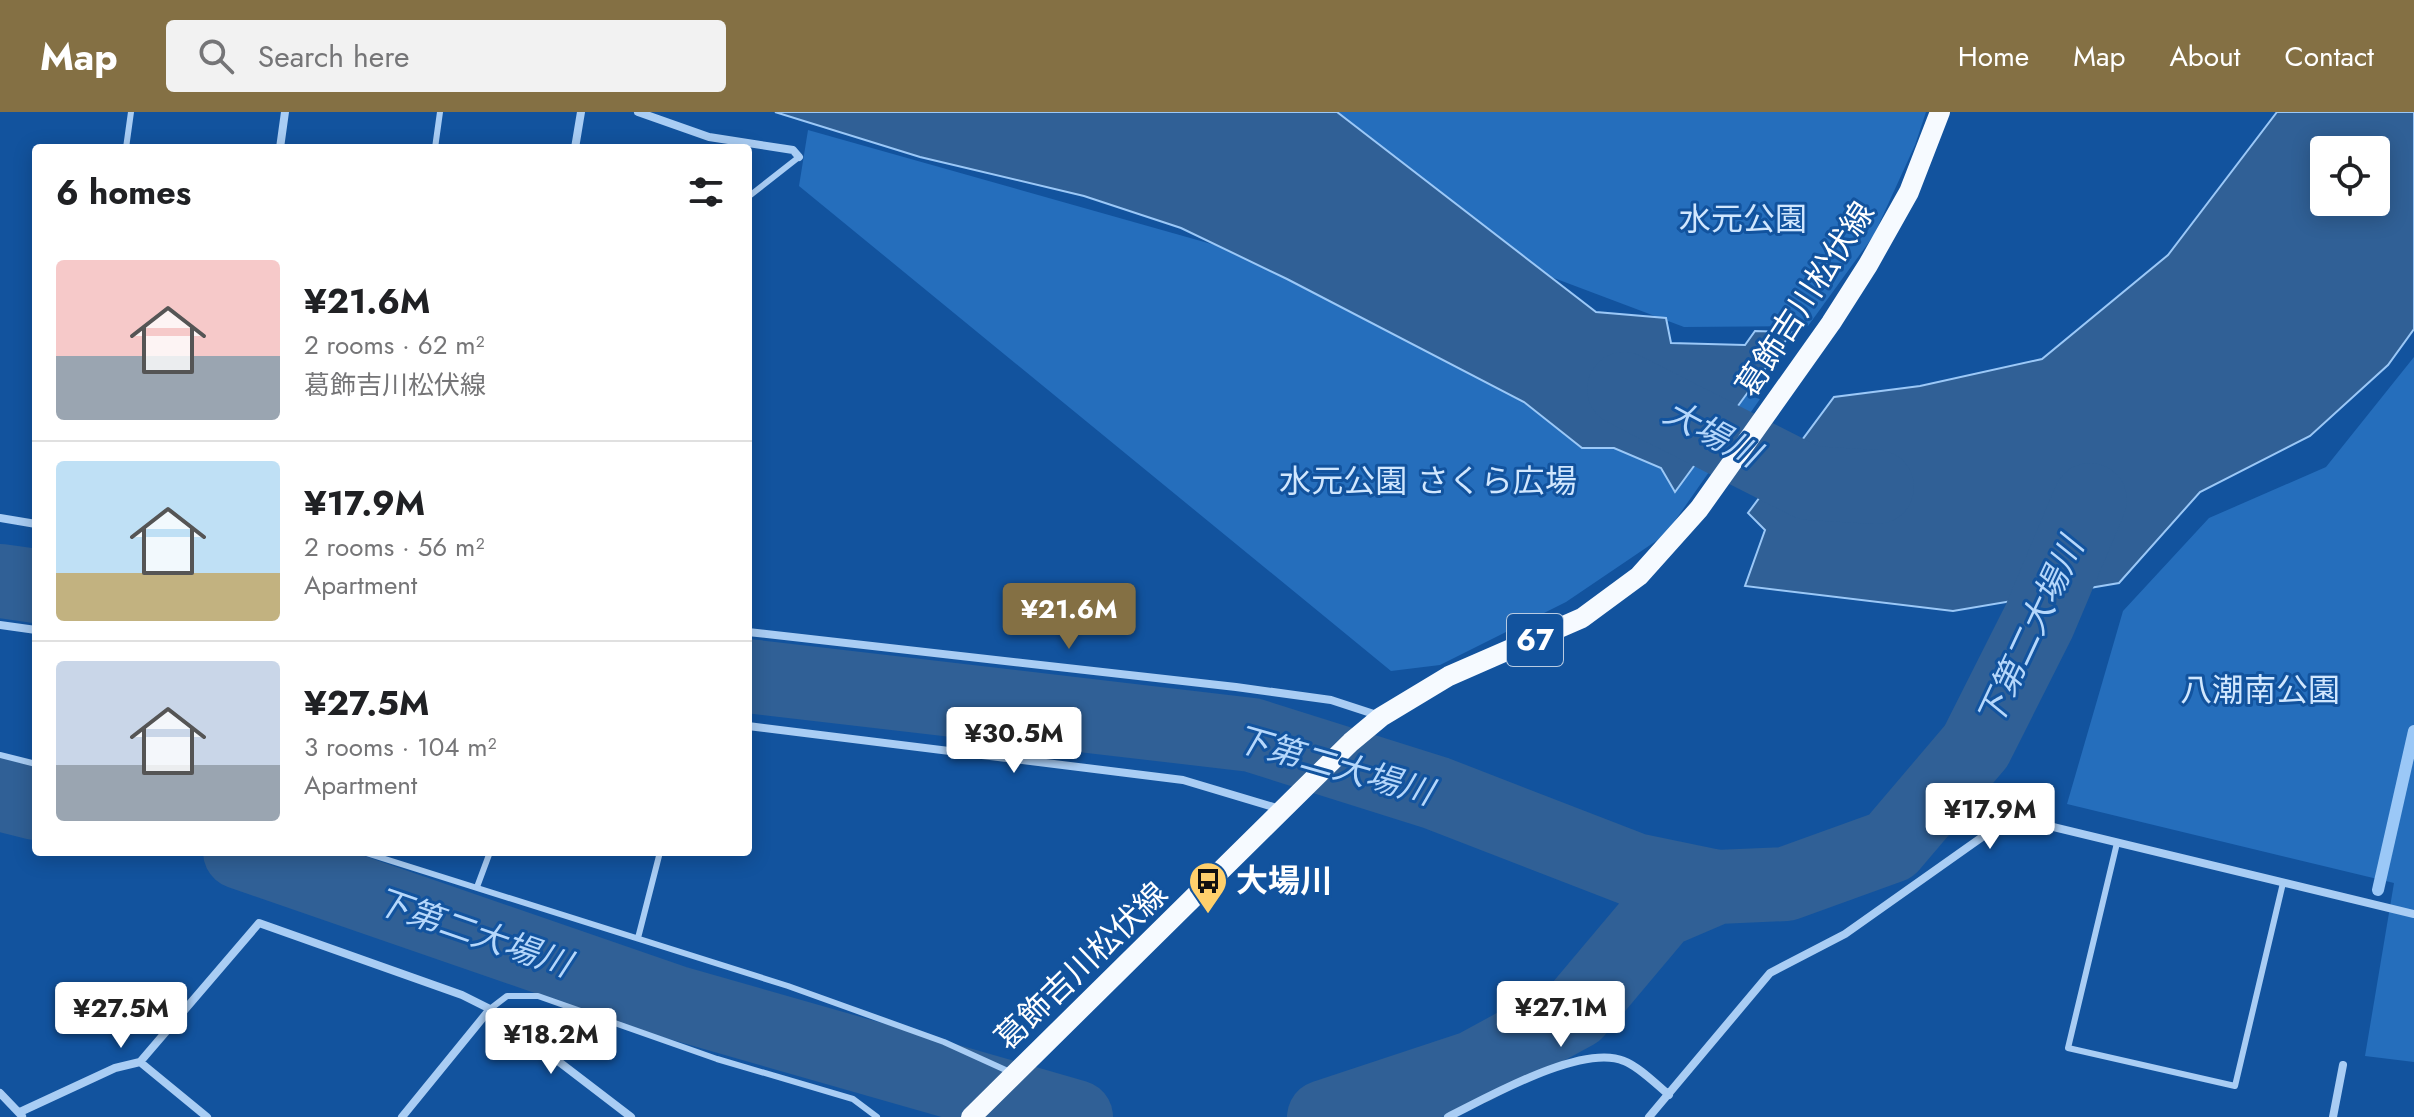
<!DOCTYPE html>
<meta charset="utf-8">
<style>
body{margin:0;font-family:Jost,"Noto Sans JP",sans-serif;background:#f2f2f2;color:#202124;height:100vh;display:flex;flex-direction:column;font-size:30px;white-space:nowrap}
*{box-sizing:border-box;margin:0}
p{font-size:26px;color:#757577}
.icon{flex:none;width:44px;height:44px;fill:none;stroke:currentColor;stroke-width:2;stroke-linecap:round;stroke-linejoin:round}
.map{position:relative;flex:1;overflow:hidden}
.details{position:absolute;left:32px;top:32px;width:720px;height:712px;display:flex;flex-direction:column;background:#fff;border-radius:8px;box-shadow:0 4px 20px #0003}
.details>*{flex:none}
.controls{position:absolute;left:2310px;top:24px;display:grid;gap:16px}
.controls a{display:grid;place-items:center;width:80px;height:80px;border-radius:8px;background:#fff;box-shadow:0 4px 20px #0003;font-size:40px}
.price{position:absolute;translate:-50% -68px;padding:0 18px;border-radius:8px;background:#fff;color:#222;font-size:26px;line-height:52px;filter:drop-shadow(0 2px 4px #0008)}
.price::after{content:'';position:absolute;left:50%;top:48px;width:24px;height:18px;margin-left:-12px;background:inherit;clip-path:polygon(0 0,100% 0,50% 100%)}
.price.selected{background:#847044;color:#fff}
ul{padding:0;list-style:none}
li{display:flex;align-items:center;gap:24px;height:200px;padding:0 24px}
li+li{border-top:2px solid #e0e0e0}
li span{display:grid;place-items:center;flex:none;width:224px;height:160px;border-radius:8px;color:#555}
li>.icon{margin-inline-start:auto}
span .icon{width:96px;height:96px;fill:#fffc;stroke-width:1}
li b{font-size:34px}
h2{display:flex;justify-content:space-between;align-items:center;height:96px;padding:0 24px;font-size:34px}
header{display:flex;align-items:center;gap:48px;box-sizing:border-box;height:112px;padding:0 40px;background:#847044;color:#fff}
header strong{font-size:38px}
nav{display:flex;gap:44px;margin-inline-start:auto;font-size:28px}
.search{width:560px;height:72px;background:#f2f2f2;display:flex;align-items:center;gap:20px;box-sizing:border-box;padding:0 28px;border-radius:8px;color:#757577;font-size:30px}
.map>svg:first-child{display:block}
</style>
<header>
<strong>Map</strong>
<div class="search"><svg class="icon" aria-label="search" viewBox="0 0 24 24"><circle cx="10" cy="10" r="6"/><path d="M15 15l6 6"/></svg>Search here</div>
<nav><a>Home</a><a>Map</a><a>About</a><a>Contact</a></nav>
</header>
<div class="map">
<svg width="2414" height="1005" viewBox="0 0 2414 1005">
<rect width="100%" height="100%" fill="#12539e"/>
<path fill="#256ebc" d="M1114,0H1926L1915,33L1874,123L1808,214L1684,215Z
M808,18L1760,287L1665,423L1566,490L1440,553L1391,559L799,74Z
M2414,245V950L2365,944L2394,771L2067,692L2123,499L2209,406L2326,355Z"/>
<path fill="#306096" stroke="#9bc8f7" stroke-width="2" fill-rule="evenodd" d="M775,0H1337L1596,200L1666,206L1671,231L1745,233L1755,219L1792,220L1675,380L1661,356L1614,336H1582L1524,290L1287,167L1181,116L1084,84L920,45Z
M2277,0H2414V217L2388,253L2310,324L2200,380L2119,471L1953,499L1745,474L1765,418L1748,401L1834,285L1920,274L2042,247L2168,143ZM2324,38H2376V90H2324Z"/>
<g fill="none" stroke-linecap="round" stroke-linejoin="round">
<path stroke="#9bc8f7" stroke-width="12" d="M2378,778L2414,619"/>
<path stroke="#306096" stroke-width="74" d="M1624,277L1809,371L1877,375
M0,469L36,474
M748,564L1252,623L1436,681L1635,758L1717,775L1786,772L1891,734L1976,634L2039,509L2090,388
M0,682L36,691
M240,740L674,890L1076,1005
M1324,1005L1475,955L1576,900L1661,799L1717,775"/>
<path stroke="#a9cdf4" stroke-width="6" d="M126,36L131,0
M435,36L440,0
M748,85L799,45
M0,643L36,652
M2117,731L2068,936L2235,974L2283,771
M363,740L788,874L944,930L1010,960
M477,775L490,740
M638,826L660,740
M490,897L507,884H538L717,947L853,987L877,1005"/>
<path stroke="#a9cdf4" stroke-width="8" d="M638,0L709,25L793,38L799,45
M280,36L285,0
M575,36L581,0
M0,406L36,412
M0,513L36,518
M748,520L1236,575L1331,588L1380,604
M748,614L1183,668L1280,697
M140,950L259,811L462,883L490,897L631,1005
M0,981L22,1004
M20,1000L115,956L140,950L207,1005
M402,1005L490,897
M1448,1005C1487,986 1582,931 1624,949C1638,954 1657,973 1669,983
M1649,1005L1770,861L1845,822L2002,711L2024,708L2414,802
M2333,1005L2343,953"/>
<path stroke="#f6faff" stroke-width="20" d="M971,1005L1351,630L1381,605L1449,564L1582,506L1639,464L1699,397L1831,211L1868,153L1909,80L1940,0"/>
</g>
<defs>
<symbol id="bus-pin" viewBox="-11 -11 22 30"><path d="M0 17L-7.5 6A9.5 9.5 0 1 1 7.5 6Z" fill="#ffd06c" stroke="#12539e"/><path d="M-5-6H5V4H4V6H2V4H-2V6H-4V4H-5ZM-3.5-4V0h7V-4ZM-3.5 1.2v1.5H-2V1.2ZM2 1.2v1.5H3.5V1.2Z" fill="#111"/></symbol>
</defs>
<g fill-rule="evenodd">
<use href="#bus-pin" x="1186" y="747" width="44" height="60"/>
</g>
<g text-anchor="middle" stroke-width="6" stroke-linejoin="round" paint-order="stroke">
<rect fill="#12539e" stroke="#b8cbe2" stroke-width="2" x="1507" y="502" width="56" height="52" rx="6"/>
<g font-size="30" font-weight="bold" fill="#fff">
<text x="1535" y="538">67</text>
</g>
<g font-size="32" fill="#d1e7fe" stroke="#12539e">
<text x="1743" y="118">水元公園</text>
<text x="1428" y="380">水元公園 さくら広場</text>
<text x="2260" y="589">八潮南公園</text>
</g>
<g font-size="32" fill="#fff" stroke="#12539e">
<text transform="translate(1805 187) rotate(-57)" y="11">葛飾吉川松伏線</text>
<text transform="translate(1081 854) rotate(-44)" y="11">葛飾吉川松伏線</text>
</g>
<g font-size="32" font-weight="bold" fill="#fff" stroke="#12539e" text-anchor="start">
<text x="1236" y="780">大場川</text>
</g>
<g font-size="34" font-style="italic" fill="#b5d7fb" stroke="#12539e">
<text transform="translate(1712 321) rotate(28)" y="12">大場川</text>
<text transform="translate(2030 520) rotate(-65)" y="12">下第二大場川</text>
<text transform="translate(1334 653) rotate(16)" y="12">下第二大場川</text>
<text transform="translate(473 820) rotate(19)" y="12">下第二大場川</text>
</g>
</g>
</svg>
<div class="controls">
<a><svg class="icon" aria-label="locate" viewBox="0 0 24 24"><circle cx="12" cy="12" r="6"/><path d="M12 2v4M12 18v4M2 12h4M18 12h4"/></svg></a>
</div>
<b class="price selected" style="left:1069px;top:539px">¥21.6M</b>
<b class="price" style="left:1014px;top:663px">¥30.5M</b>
<b class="price" style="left:1990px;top:739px">¥17.9M</b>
<b class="price" style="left:1561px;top:937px">¥27.1M</b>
<b class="price" style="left:121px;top:938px">¥27.5M</b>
<b class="price" style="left:551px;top:964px">¥18.2M</b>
<section class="details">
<h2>6 homes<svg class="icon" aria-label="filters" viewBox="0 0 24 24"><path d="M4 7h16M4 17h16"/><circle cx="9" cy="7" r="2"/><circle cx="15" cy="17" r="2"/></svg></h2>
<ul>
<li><span style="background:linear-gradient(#f6c9c9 60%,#9aa5b1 0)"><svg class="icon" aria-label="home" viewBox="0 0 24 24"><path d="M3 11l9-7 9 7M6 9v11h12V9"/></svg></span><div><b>¥21.6M</b><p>2 rooms · 62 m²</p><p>葛飾吉川松伏線</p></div></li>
<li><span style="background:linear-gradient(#bfe0f5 70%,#c2b280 0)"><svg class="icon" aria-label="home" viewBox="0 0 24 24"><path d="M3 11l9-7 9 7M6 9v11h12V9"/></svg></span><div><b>¥17.9M</b><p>2 rooms · 56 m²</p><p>Apartment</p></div></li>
<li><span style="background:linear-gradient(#c9d6e8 65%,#9aa5b1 0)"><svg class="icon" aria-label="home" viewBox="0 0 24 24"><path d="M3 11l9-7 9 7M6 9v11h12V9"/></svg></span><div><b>¥27.5M</b><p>3 rooms · 104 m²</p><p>Apartment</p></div></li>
</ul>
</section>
</div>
